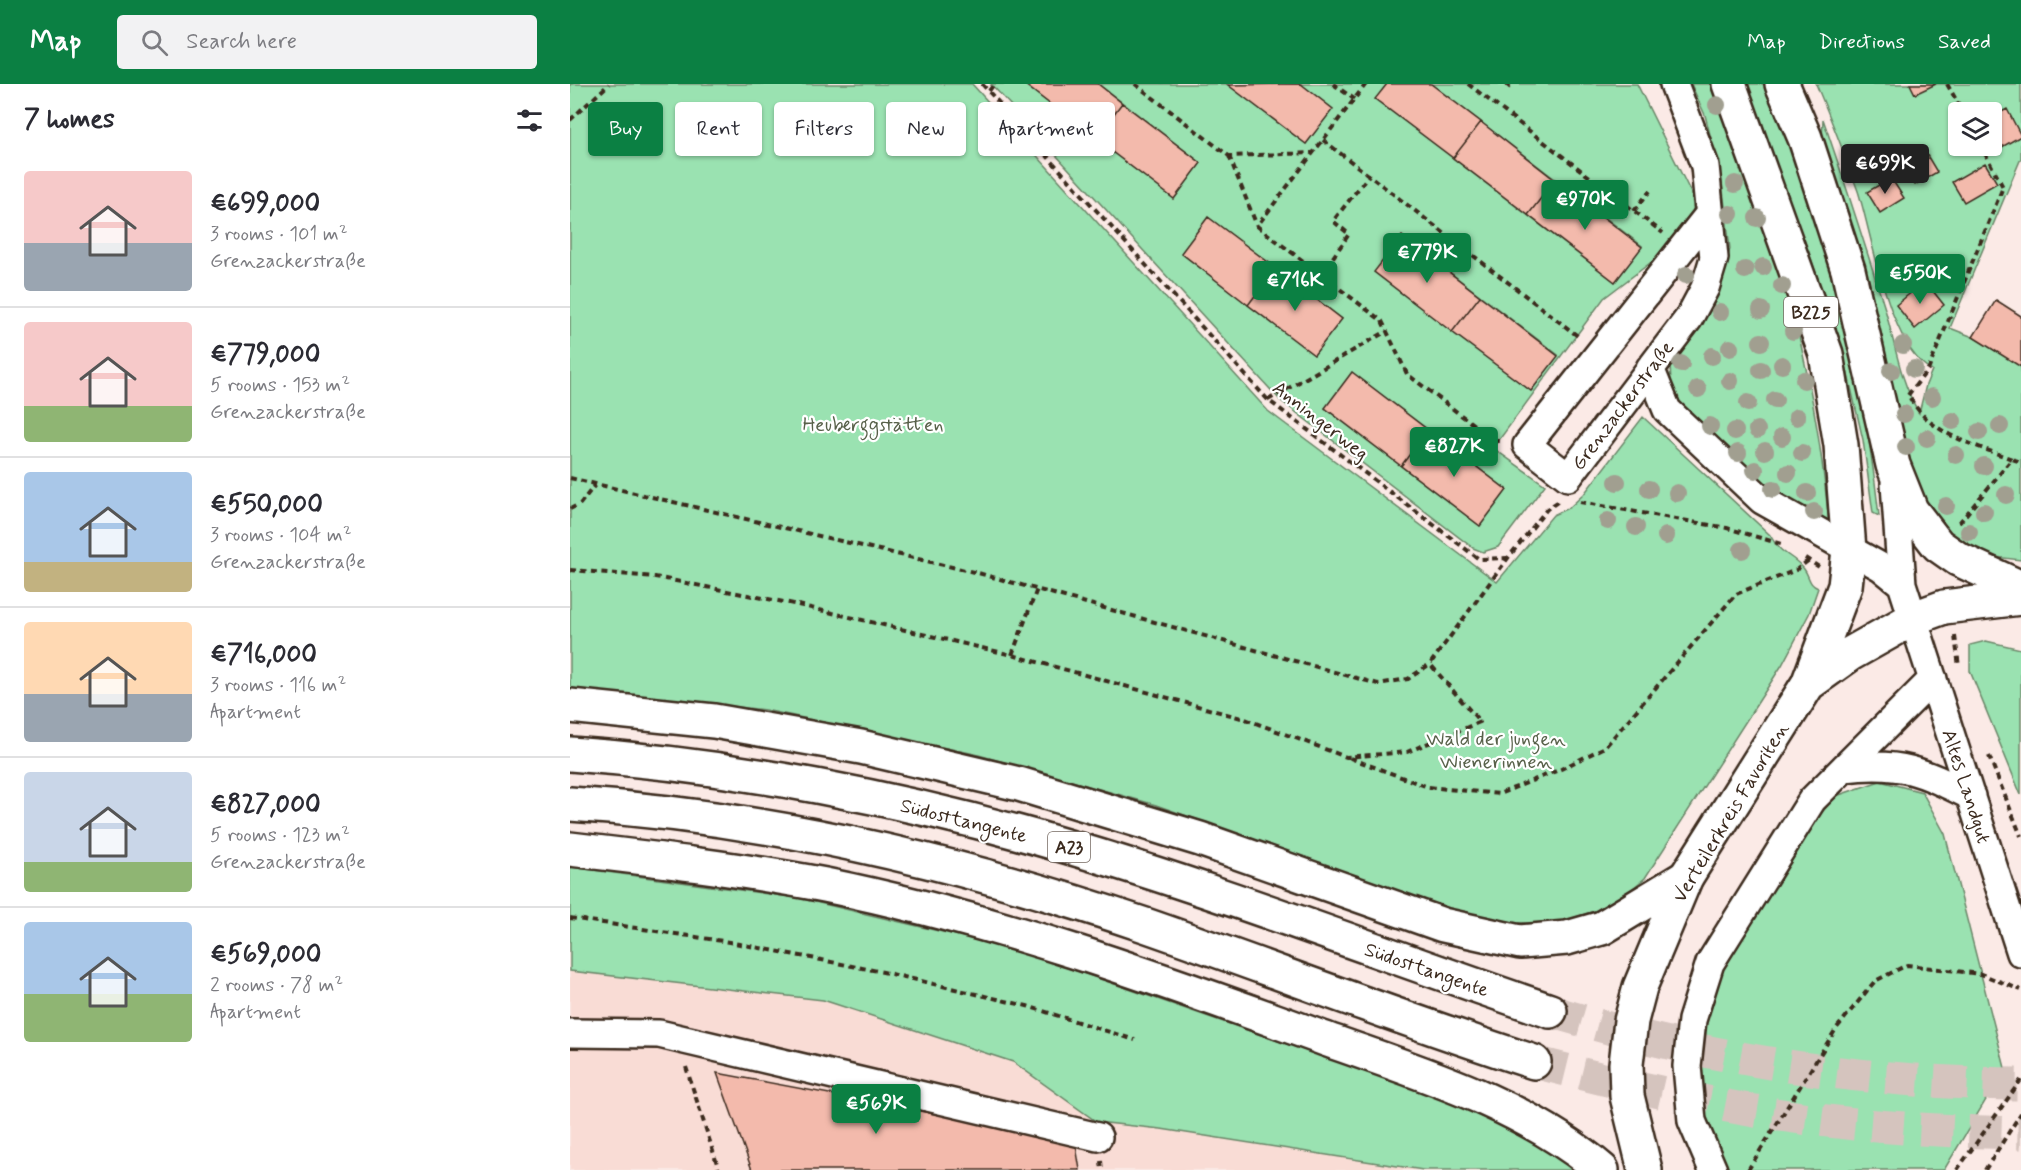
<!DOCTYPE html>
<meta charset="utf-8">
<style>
body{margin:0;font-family:Mynerve,sans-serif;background:#f2f2f3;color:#2b2b33;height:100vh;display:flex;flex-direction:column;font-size:22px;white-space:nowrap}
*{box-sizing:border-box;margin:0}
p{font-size:20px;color:#7c7c81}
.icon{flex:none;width:33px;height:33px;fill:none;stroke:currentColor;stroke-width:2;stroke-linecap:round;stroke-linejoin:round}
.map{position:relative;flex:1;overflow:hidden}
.details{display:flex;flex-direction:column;background:#fff;width:570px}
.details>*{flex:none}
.guide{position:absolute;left:18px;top:18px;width:570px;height:54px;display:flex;gap:12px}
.buttons{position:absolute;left:1378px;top:18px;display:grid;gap:12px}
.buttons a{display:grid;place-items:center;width:54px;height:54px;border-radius:6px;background:#fff;box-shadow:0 2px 4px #0004;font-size:30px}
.price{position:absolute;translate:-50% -51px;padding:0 14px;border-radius:6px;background:#0b8043;color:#fff;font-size:20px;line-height:39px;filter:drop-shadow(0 2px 3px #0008)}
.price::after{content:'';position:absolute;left:50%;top:36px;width:18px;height:14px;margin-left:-9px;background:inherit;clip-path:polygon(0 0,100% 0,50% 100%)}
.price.selected{background:#222;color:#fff}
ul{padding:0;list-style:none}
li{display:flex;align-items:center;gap:18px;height:150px;padding:0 24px}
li+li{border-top:2px solid #e1e1e2}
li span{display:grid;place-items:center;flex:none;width:168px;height:120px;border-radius:6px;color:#555}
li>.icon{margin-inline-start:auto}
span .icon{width:72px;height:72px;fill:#fffc;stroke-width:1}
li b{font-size:26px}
h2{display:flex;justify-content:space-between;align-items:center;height:72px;padding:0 24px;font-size:26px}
.tag{padding:0 21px;border-radius:6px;background:#fff;box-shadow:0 2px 4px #0004;font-size:21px;line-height:54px}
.tag.selected{background:#0b8043;color:#fff}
header{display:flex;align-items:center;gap:36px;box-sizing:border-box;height:84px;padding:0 30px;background:#0b8043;color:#fff}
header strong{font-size:28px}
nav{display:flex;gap:33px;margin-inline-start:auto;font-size:21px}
.search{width:420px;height:54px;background:#f2f2f3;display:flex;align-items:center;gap:15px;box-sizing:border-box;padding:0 21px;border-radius:6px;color:#7c7c81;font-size:22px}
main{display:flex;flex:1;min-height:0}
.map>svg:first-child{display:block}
</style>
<header>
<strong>Map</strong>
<div class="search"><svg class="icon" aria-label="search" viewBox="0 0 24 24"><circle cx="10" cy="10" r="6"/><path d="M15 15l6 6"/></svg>Search here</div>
<nav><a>Map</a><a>Directions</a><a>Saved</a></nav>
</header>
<main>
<section class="details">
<h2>7 homes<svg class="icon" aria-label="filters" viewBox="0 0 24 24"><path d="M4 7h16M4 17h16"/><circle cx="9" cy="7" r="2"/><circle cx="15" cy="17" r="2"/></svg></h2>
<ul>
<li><span style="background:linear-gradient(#f6c9c9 60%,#9aa5b1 0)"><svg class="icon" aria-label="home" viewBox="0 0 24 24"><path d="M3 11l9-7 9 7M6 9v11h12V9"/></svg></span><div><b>€699,000</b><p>3 rooms · 101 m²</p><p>Grenzackerstraße</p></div></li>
<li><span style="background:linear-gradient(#f6c9c9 70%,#8fb573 0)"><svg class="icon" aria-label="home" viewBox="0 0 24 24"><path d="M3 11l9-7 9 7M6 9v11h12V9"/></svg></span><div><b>€779,000</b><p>5 rooms · 153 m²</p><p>Grenzackerstraße</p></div></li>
<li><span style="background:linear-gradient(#a9c7e8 75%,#c2b280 0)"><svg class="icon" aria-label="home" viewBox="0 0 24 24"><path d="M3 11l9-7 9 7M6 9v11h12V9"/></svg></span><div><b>€550,000</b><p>3 rooms · 104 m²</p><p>Grenzackerstraße</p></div></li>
<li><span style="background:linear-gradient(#ffd9b3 60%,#9aa5b1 0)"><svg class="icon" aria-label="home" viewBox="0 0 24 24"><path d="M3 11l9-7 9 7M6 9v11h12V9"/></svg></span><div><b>€716,000</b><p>3 rooms · 116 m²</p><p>Apartment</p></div></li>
<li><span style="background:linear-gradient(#c9d6e8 75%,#8fb573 0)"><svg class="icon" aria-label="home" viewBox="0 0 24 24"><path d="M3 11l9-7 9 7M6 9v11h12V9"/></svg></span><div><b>€827,000</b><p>5 rooms · 123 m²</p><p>Grenzackerstraße</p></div></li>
<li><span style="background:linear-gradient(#a9c7e8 60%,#8fb573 0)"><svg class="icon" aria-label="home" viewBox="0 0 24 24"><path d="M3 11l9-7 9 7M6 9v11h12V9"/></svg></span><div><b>€569,000</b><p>2 rooms · 78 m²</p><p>Apartment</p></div></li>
</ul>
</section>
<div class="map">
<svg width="1451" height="1086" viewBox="0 0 1451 1086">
<rect width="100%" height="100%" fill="#fbeae6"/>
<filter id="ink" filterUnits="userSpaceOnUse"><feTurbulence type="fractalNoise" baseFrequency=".0167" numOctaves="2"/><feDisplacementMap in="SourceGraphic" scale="12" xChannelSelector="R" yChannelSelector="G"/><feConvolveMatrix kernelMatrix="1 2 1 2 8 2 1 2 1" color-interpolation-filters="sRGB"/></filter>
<g filter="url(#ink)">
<path fill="#f9dcd5" d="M0,887L253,916L443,978L528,1038L591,1045L853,1086H0Z"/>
<path fill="#9ae2b1" stroke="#6a8668" stroke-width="1.5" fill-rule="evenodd" d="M0,0H402L698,327L927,498L983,431L1000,423L1014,410L1073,333L1200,451C1211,472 1222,470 1234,485C1240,493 1238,500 1248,504L1239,530L1212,581L1075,794L1057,809L1027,826L991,838L946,839L884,826L586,721L405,670L195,626L0,604Z
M421,0H454L604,115L631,79L528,0H657L736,60L762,25L731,0H817L806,15L1045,198L1072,162L861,0H1067L1122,111L1124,136L1088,173L1034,214L923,364L975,401L928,463L913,468L903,464L710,316ZM638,133L772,235L744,271L611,169ZM832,152L988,271L961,307L805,188ZM782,288L937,406L910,442L755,324Z
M1121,0H1142L1153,23C1174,81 1199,140 1216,199C1237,279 1252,359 1259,441L1212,421L1125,341L1107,315L1101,297L1100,281L1108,260L1115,264L1145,217L1160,165L1152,98L1135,31Z
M1174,0H1196C1254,138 1293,284 1309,432L1303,429L1293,356L1276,282L1241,174Z
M1246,0H1451V74L1380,244L1403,253L1451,283V476L1416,472L1387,459L1363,429L1346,400L1321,313L1310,248L1287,164L1252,56L1253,35C1275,98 1295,161 1315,225C1325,260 1330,297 1349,329L1356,301L1362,286C1319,265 1302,150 1288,107C1275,71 1261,35 1246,0ZM1389,28H1422V62H1389Z
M1416,557L1451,565V711L1400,587V561Z
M1310,697L1352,708L1375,750L1435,984L1374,1086H1156L1137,1054L1128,998L1131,944L1150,890L1238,744L1266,712Z
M0,783L228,814L441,864L869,1013L963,1057L1004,1086H853L591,1045L527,1038L443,978L253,916L0,887Z"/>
<path fill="#f3baac" stroke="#3b2a1e" stroke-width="1.5" d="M454,0H528L552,19L525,55Z
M731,0L763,25L736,60L658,1Z
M817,0H861L911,38L883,74L805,15Z
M1340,0H1366L1345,10Z
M552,19L631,79L604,115L525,55Z
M1437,25L1451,52L1432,63L1422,46V33Z
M911,38L985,96L958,131L883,74Z
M1352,63L1367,88L1345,101L1330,76Z
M1415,79L1427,99L1394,118L1382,98Z
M1321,94L1334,114L1310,129L1297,108Z
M985,96L1072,163L1045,198L958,131Z
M638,133L706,184L678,221L611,169Z
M832,152L910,212L882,248L804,188Z
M706,184L772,235L744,271L678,221Z
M1355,197L1374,221L1345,245L1326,221Z
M910,212L988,272L961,307L882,248Z
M1426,216L1451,232V283L1403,253Z
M782,288L858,346L831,382L755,324Z
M858,346L937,406L910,442L831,382Z
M147,989L505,1056L510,1086H182Z"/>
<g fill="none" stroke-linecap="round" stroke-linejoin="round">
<path stroke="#d5c4be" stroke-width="33" stroke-dasharray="33 16" stroke-linecap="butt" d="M980,927C1136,975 1288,999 1451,1000
M964,978C1025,993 1085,1008 1147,1020C1247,1040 1349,1047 1451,1049"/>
<defs>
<path id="minor" d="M1104,0L1135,82L1144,174L1135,204L1119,234L998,393L957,361L1140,129
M1080,284L1097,326L1192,416L1311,483L1332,500
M1325,400L1332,500L1451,869
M1274,684C1331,677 1351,687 1401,712
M0,949L89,950L528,1053
M1143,1086L1122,1037L1117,982L1122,936L1140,879L1242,716L1363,595"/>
<path id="major" d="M1159,0L1256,270L1271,361L1279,466L1275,502L1238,600
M1212,0L1235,54L1278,186L1323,381L1341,426L1368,461L1388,475L1451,504
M1075,1086L1057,1012L1056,980L1061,937L1070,903L1116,793L1238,600L1280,570L1344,534L1374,523L1451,514"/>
<path id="highway" d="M0,622L144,637L291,663L449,700L630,755L873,841L950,858L997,854L1032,844L1116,793
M0,670C162,681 336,715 492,761C657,809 817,872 980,927
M0,720C194,732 392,779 575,841C705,886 833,936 964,978
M0,765C85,775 170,785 255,801C423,835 586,893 747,952C846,988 950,1017 1032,1086"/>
</defs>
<use href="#minor" stroke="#3b2a1e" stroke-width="32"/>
<use href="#major" stroke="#3b2a1e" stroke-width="38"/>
<use href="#highway" stroke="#3b2a1e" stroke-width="38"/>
<path stroke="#3b2a1e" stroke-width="4" stroke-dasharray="6 4.5" stroke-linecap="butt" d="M412,0L698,316L909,475L937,474
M565,0L659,72L743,69
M763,0L784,15
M796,0L687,142L812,237L837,290L925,357H932
M898,0L1093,149
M936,0L942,5
M1377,0L1393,28
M419,7L424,0
M0,36L39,0
M753,56L1009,253
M659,72L687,142
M1064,127L1080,107
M751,191L779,150L763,137L799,91
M1338,311L1359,284L1433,103L1411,62
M1340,314C1362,352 1403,360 1442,375
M698,316L817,247
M0,394L408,489L808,600L838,595L860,580L938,474L977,425L989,417
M1010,418L1157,444L1211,460
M0,425L10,420L25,401
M1389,439L1442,375L1451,378
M1235,474L1249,483
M0,486L85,493L224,520L442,571L675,635L776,673L837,668L910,638L860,580
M1385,552L1389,583
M442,571L467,505
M1419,672L1451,752
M780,674L858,703L929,710L991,685L1035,663L1166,510L1226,486L1239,476
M0,834L159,858L313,888L457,922L565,956
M116,983L149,1086
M531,1077L532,1086
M1178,1086L1266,945L1305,897L1337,881L1411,890L1451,906
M1387,1086L1451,996
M1415,1086L1451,1029"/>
<use href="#minor" stroke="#fff" stroke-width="27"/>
<use href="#major" stroke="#fff" stroke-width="33"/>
<use href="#highway" stroke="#fff" stroke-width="33"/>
</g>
<g fill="#a19f90">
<circle cx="1147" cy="21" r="9"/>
<circle cx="1165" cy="100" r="9"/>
<circle cx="1160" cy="130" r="9"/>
<circle cx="1187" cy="134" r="9"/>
<circle cx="1193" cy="183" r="9"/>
<circle cx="1175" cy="186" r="9"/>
<circle cx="1116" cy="191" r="9"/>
<circle cx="1212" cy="202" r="9"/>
<circle cx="1191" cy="226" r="9"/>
<circle cx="1150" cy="228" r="9"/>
<circle cx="1223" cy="247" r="9"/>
<circle cx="1191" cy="258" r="9"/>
<circle cx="1333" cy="261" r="9"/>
<circle cx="1160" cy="264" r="9"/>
<circle cx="1142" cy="272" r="9"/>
<circle cx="1111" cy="280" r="9"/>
<circle cx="1212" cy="281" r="9"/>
<circle cx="1344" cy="285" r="9"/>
<circle cx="1191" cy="286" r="9"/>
<circle cx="1321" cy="287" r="9"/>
<circle cx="1234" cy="296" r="9"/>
<circle cx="1160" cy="297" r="9"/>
<circle cx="1128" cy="305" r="9"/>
<circle cx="1362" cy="313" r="9"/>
<circle cx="1205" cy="316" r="9"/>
<circle cx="1178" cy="319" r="9"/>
<circle cx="1334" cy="330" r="9"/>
<circle cx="1227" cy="333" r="9"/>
<circle cx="1383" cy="337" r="9"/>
<circle cx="1140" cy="342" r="9"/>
<circle cx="1430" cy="342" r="9"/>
<circle cx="1187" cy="346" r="9"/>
<circle cx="1165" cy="347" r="9"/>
<circle cx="1409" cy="348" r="9"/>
<circle cx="1212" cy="353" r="9"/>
<circle cx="1357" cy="354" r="9"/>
<circle cx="1336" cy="363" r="9"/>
<circle cx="1195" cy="367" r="9"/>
<circle cx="1168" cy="369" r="9"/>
<circle cx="1232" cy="369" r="9"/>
<circle cx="1386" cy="371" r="9"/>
<circle cx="1414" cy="382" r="9"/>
<circle cx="1185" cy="386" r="9"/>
<circle cx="1218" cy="389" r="9"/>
<circle cx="1047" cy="398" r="9"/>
<circle cx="1079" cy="405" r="9"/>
<circle cx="1203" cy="405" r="9"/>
<circle cx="1107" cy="409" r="9"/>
<circle cx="1237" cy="409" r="9"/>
<circle cx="1436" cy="411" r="9"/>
<circle cx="1376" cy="422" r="9"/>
<circle cx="1244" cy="428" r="9"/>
<circle cx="1414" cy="428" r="9"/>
<circle cx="1038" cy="437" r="9"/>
<circle cx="1066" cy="443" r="9"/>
<circle cx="1399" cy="448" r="9"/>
<circle cx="1096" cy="452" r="9"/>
<circle cx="1172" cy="466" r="9"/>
</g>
</g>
<g text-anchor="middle" stroke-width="4.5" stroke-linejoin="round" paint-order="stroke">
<g fill="#fff" stroke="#766a62" stroke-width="1.5">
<rect x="1214" y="213" width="54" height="30" rx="4.5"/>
<rect x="478" y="748" width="42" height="30" rx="4.5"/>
</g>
<g font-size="18" font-weight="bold" fill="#3b2a1e">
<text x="1241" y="234">B225</text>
<text x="499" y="769">A23</text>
</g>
<g font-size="20" fill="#3b2a1e" stroke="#fff">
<text transform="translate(1052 321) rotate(-53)" y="7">Grenzackerstraße</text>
<text transform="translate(751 336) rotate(38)" y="7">Anningerweg</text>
<text transform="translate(1397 702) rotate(72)" y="7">Altes Landgut</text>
<text transform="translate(1160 728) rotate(-59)" y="7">Verteilerkreis Favoriten</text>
<text transform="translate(394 736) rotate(14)" y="7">Südosttangente</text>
<text transform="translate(857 885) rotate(19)" y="7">Südosttangente</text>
</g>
<g font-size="20" fill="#58614a" stroke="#fff">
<text x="303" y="347">Heuberggstätten</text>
<text x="926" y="661">Wald der jungen<tspan x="926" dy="23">Wienerinnen</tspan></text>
</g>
</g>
</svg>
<div class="buttons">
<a><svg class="icon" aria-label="layers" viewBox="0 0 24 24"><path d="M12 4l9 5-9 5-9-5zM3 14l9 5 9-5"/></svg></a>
</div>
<b class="price selected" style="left:1315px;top:111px">€699K</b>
<b class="price" style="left:1015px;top:147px">€970K</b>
<b class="price" style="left:857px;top:200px">€779K</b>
<b class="price" style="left:1350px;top:221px">€550K</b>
<b class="price" style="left:725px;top:228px">€716K</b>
<b class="price" style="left:884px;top:394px">€827K</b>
<b class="price" style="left:306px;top:1051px">€569K</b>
<div class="guide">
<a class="tag selected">Buy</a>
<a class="tag">Rent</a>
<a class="tag">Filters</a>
<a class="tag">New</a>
<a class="tag">Apartment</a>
</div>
</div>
</main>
